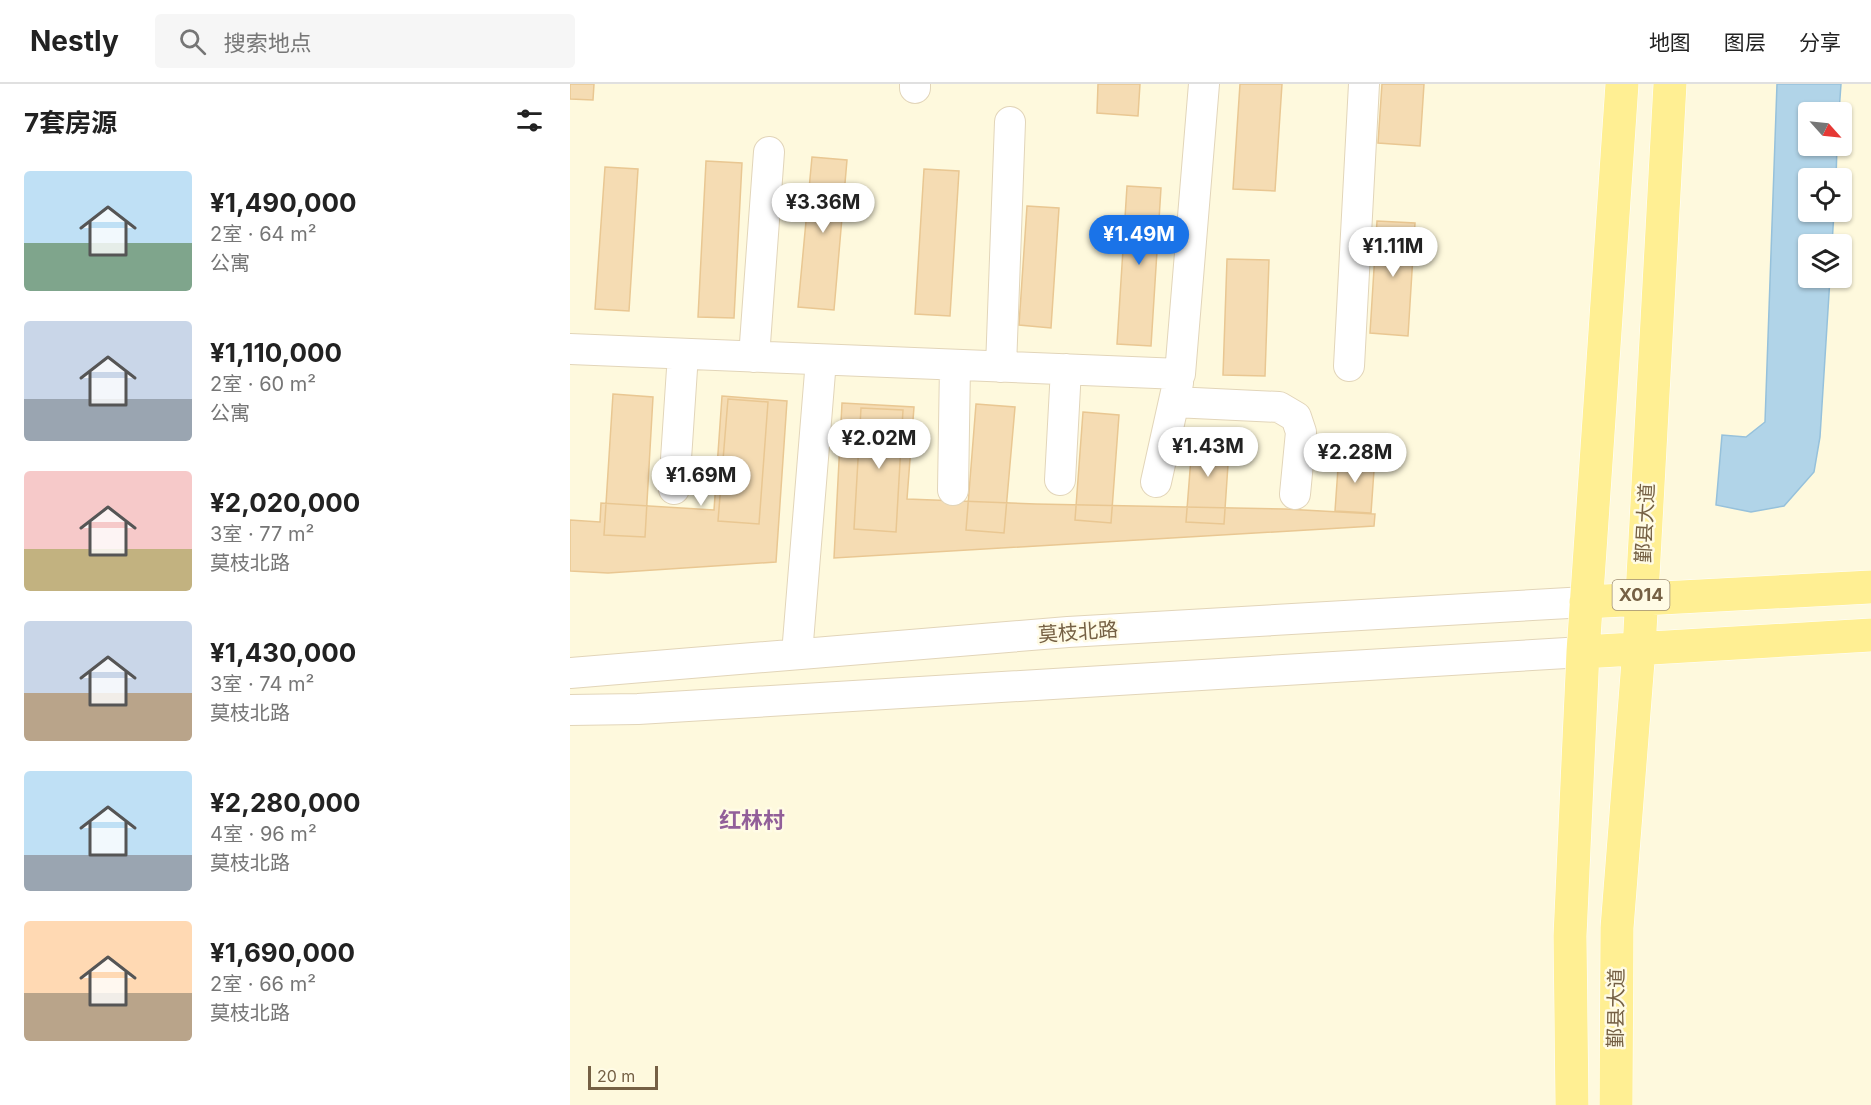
<!DOCTYPE html>
<html lang="zh">
<meta charset="utf-8">
<style>
body{margin:0;font-family:Inter,"Noto Sans SC",sans-serif;background:#f6f6f6;color:#222;height:100vh;display:flex;flex-direction:column;font-size:22px;white-space:nowrap}
*{box-sizing:border-box;margin:0}
p{font-size:20px;color:#767676}
.icon{flex:none;width:33px;height:33px;fill:none;stroke:currentColor;stroke-width:2;stroke-linecap:round;stroke-linejoin:round}
.map{position:relative;flex:1;overflow:hidden}
.side{display:flex;flex-direction:column;background:#fff;width:570px}
.side>*{flex:none}
.needle{width:39px;rotate:117deg}
.tools{position:absolute;left:1228px;top:18px;display:grid;gap:12px}
.tools a{display:grid;place-items:center;width:54px;height:54px;border-radius:6px;background:#fff;box-shadow:0 2px 4px #0004;font-size:30px}
.scale{position:absolute;left:18px;bottom:15px;width:70px;box-sizing:border-box;padding-left:6px;border:3px solid #756044;border-top:0;font-size:16px;line-height:21px;white-space:nowrap;color:#756044;-webkit-text-stroke:4px #fffbe5;paint-order:stroke}
.price{position:absolute;translate:-50% -51px;padding:0 14px;border-radius:21px;background:#fff;color:#222;font-size:20px;line-height:39px;filter:drop-shadow(0 2px 3px #0008)}
.price::after{content:'';position:absolute;left:50%;top:36px;width:18px;height:14px;margin-left:-9px;background:inherit;clip-path:polygon(0 0,100% 0,50% 100%)}
.price.selected{background:#1a73e8;color:#fff}
ul{padding:0;list-style:none}
li{display:flex;align-items:center;gap:18px;height:150px;padding:0 24px}
li span{display:grid;place-items:center;flex:none;width:168px;height:120px;border-radius:6px;color:#555}
li>.icon{margin-inline-start:auto}
span .icon{width:72px;height:72px;fill:#fffc;stroke-width:1}
li b{font-size:26px}
h2{display:flex;justify-content:space-between;align-items:center;height:72px;padding:0 24px;font-size:26px}
header{display:flex;align-items:center;gap:36px;box-sizing:border-box;height:84px;padding:0 30px;background:#fff;border-bottom:2px solid #e0e0e0}
header strong{font-size:28px}
nav{display:flex;gap:33px;margin-inline-start:auto;font-size:21px}
.search{width:420px;height:54px;background:#f6f6f6;display:flex;align-items:center;gap:15px;box-sizing:border-box;padding:0 21px;border-radius:6px;color:#767676;font-size:22px}
main{display:flex;flex:1;min-height:0}
.map>svg:first-child{display:block}
</style>
<header>
<strong>Nestly</strong>
<div class="search"><svg class="icon" aria-label="search" viewBox="0 0 24 24"><circle cx="10" cy="10" r="6"/><path d="M15 15l6 6"/></svg>搜索地点</div>
<nav><a>地图</a><a>图层</a><a>分享</a></nav>
</header>
<main>
<section class="side">
<h2>7套房源<svg class="icon" aria-label="filters" viewBox="0 0 24 24"><path d="M4 7h16M4 17h16"/><circle cx="9" cy="7" r="2"/><circle cx="15" cy="17" r="2"/></svg></h2>
<ul>
<li><span style="background:linear-gradient(#bfe0f5 60%,#7fa58c 0)"><svg class="icon" aria-label="home" viewBox="0 0 24 24"><path d="M3 11l9-7 9 7M6 9v11h12V9"/></svg></span><div><b>¥1,490,000</b><p>2室 · 64 m²</p><p>公寓</p></div></li>
<li><span style="background:linear-gradient(#c9d6e8 65%,#9aa5b1 0)"><svg class="icon" aria-label="home" viewBox="0 0 24 24"><path d="M3 11l9-7 9 7M6 9v11h12V9"/></svg></span><div><b>¥1,110,000</b><p>2室 · 60 m²</p><p>公寓</p></div></li>
<li><span style="background:linear-gradient(#f6c9c9 65%,#c2b280 0)"><svg class="icon" aria-label="home" viewBox="0 0 24 24"><path d="M3 11l9-7 9 7M6 9v11h12V9"/></svg></span><div><b>¥2,020,000</b><p>3室 · 77 m²</p><p>莫枝北路</p></div></li>
<li><span style="background:linear-gradient(#c9d6e8 60%,#b9a48a 0)"><svg class="icon" aria-label="home" viewBox="0 0 24 24"><path d="M3 11l9-7 9 7M6 9v11h12V9"/></svg></span><div><b>¥1,430,000</b><p>3室 · 74 m²</p><p>莫枝北路</p></div></li>
<li><span style="background:linear-gradient(#bfe0f5 70%,#9aa5b1 0)"><svg class="icon" aria-label="home" viewBox="0 0 24 24"><path d="M3 11l9-7 9 7M6 9v11h12V9"/></svg></span><div><b>¥2,280,000</b><p>4室 · 96 m²</p><p>莫枝北路</p></div></li>
<li><span style="background:linear-gradient(#ffd9b3 60%,#b9a48a 0)"><svg class="icon" aria-label="home" viewBox="0 0 24 24"><path d="M3 11l9-7 9 7M6 9v11h12V9"/></svg></span><div><b>¥1,690,000</b><p>2室 · 66 m²</p><p>莫枝北路</p></div></li>
</ul>
</section>
<div class="map">
<svg width="1301" height="1021" viewBox="0 0 1301 1021">
<rect width="100%" height="100%" fill="#fef9dd"/>
<path fill="#b1d4e8" stroke="#96c1db" stroke-width="1.5" d="M1207,0H1271L1269,28H1239V62H1267L1266,94H1239V128H1264L1262,160H1239V194H1260L1250,353L1244,388L1214,422L1181,428L1146,421L1152,351L1176,353L1195,338Z"/>
<path fill="#f5dcb3" stroke="#e9c792" stroke-width="1.5" d="M0,0H24L23,16L0,15Z
M528,0H570L568,32L527,29Z
M670,0H712L705,107L663,105Z
M812,0H854L850,62L808,59Z
M242,73L277,76L264,226L228,223Z
M136,77L172,79L164,234L128,233Z
M35,83L68,85L59,227L25,225Z
M354,85L389,87L380,232L345,230Z
M557,102L591,104L581,262L547,260Z
M457,122L489,124L481,244L449,241Z
M807,137L845,139L838,252L800,249Z
M657,175L699,176L695,292L653,291Z
M43,310L83,313L75,453L34,451Z
M152,312L217,317L206,478L38,489L0,487V436L30,438L31,419L144,426Z
M158,315L198,318L189,440L148,437Z
M272,319L344,323L337,415L466,420L715,425L805,430L804,442L264,474Z
M406,320L445,323L434,449L396,446Z
M291,324L333,326L326,448L284,445Z
M513,328L549,331L541,439L505,436Z
M623,348L660,351L654,440L616,438Z
M769,370L805,372L801,429L765,427Z"/>
<g fill="none" stroke-linecap="round" stroke-linejoin="round">
<defs>
<path id="minor" d="M345,4V0
M0,265L610,290L634,0
M184,273L199,68
M779,282L794,0
M431,283L440,38
M604,318L709,323L726,333L731,348L725,410
M490,396L496,285
M586,398L608,299
M104,405L113,270
M383,406L385,281
M227,570L251,276
M0,589L498,548L1016,518
M0,626L68,625L1013,568"/>
<path id="major" d="M1016,518L1301,503
M1013,568L1301,551
M1002,1021L1000,852L1013,568L1052,0
M1046,1021L1047,844L1069,565L1100,0"/>
</defs>
<use href="#minor" stroke="#e2d5b9" stroke-width="32"/>
<use href="#major" stroke="#fff" stroke-width="34"/>
<use href="#minor" stroke="#fff" stroke-width="30"/>
<use href="#major" stroke="#ffef93" stroke-width="33"/>
</g>
<g text-anchor="middle" stroke-width="5" stroke-linejoin="round" paint-order="stroke">
<rect fill="#fffbe5" stroke="#9e8e74" stroke-width="1.5" x="1042.5" y="496" width="57" height="30" rx="4.5"/>
<g font-size="18" font-weight="bold" fill="#756044">
<text x="1071" y="517">X014</text>
</g>
<g font-size="20" fill="#756044" stroke="#fffbe5">
<text transform="translate(1075 439) rotate(-87)" y="7">鄞县大道</text>
<text transform="translate(508 548) rotate(-4)" y="7">莫枝北路</text>
<text transform="translate(1046 924) rotate(-89)" y="7">鄞县大道</text>
</g>
<g font-size="22" font-weight="bold" fill="#925f99" stroke="#fffbe5">
<text x="182" y="744">红林村</text>
</g>
</g>
</svg>
<div class="tools">
<a><svg class="needle" viewBox="-14 -14 28 28"><path d="M0-13l5 13h-10z" fill="#e53935"/><path d="M0 13l5-13h-10z" fill="#767676"/></svg></a>
<a><svg class="icon" aria-label="locate" viewBox="0 0 24 24"><circle cx="12" cy="12" r="6"/><path d="M12 2v4M12 18v4M2 12h4M18 12h4"/></svg></a>
<a><svg class="icon" aria-label="layers" viewBox="0 0 24 24"><path d="M12 4l9 5-9 5-9-5zM3 14l9 5 9-5"/></svg></a>
</div>
<div class="scale">20 m</div>
<b class="price" style="left:253px;top:150px">¥3.36M</b>
<b class="price selected" style="left:569px;top:182px">¥1.49M</b>
<b class="price" style="left:823px;top:194px">¥1.11M</b>
<b class="price" style="left:309px;top:386px">¥2.02M</b>
<b class="price" style="left:638px;top:394px">¥1.43M</b>
<b class="price" style="left:785px;top:400px">¥2.28M</b>
<b class="price" style="left:131px;top:423px">¥1.69M</b>
</div>
</main>
